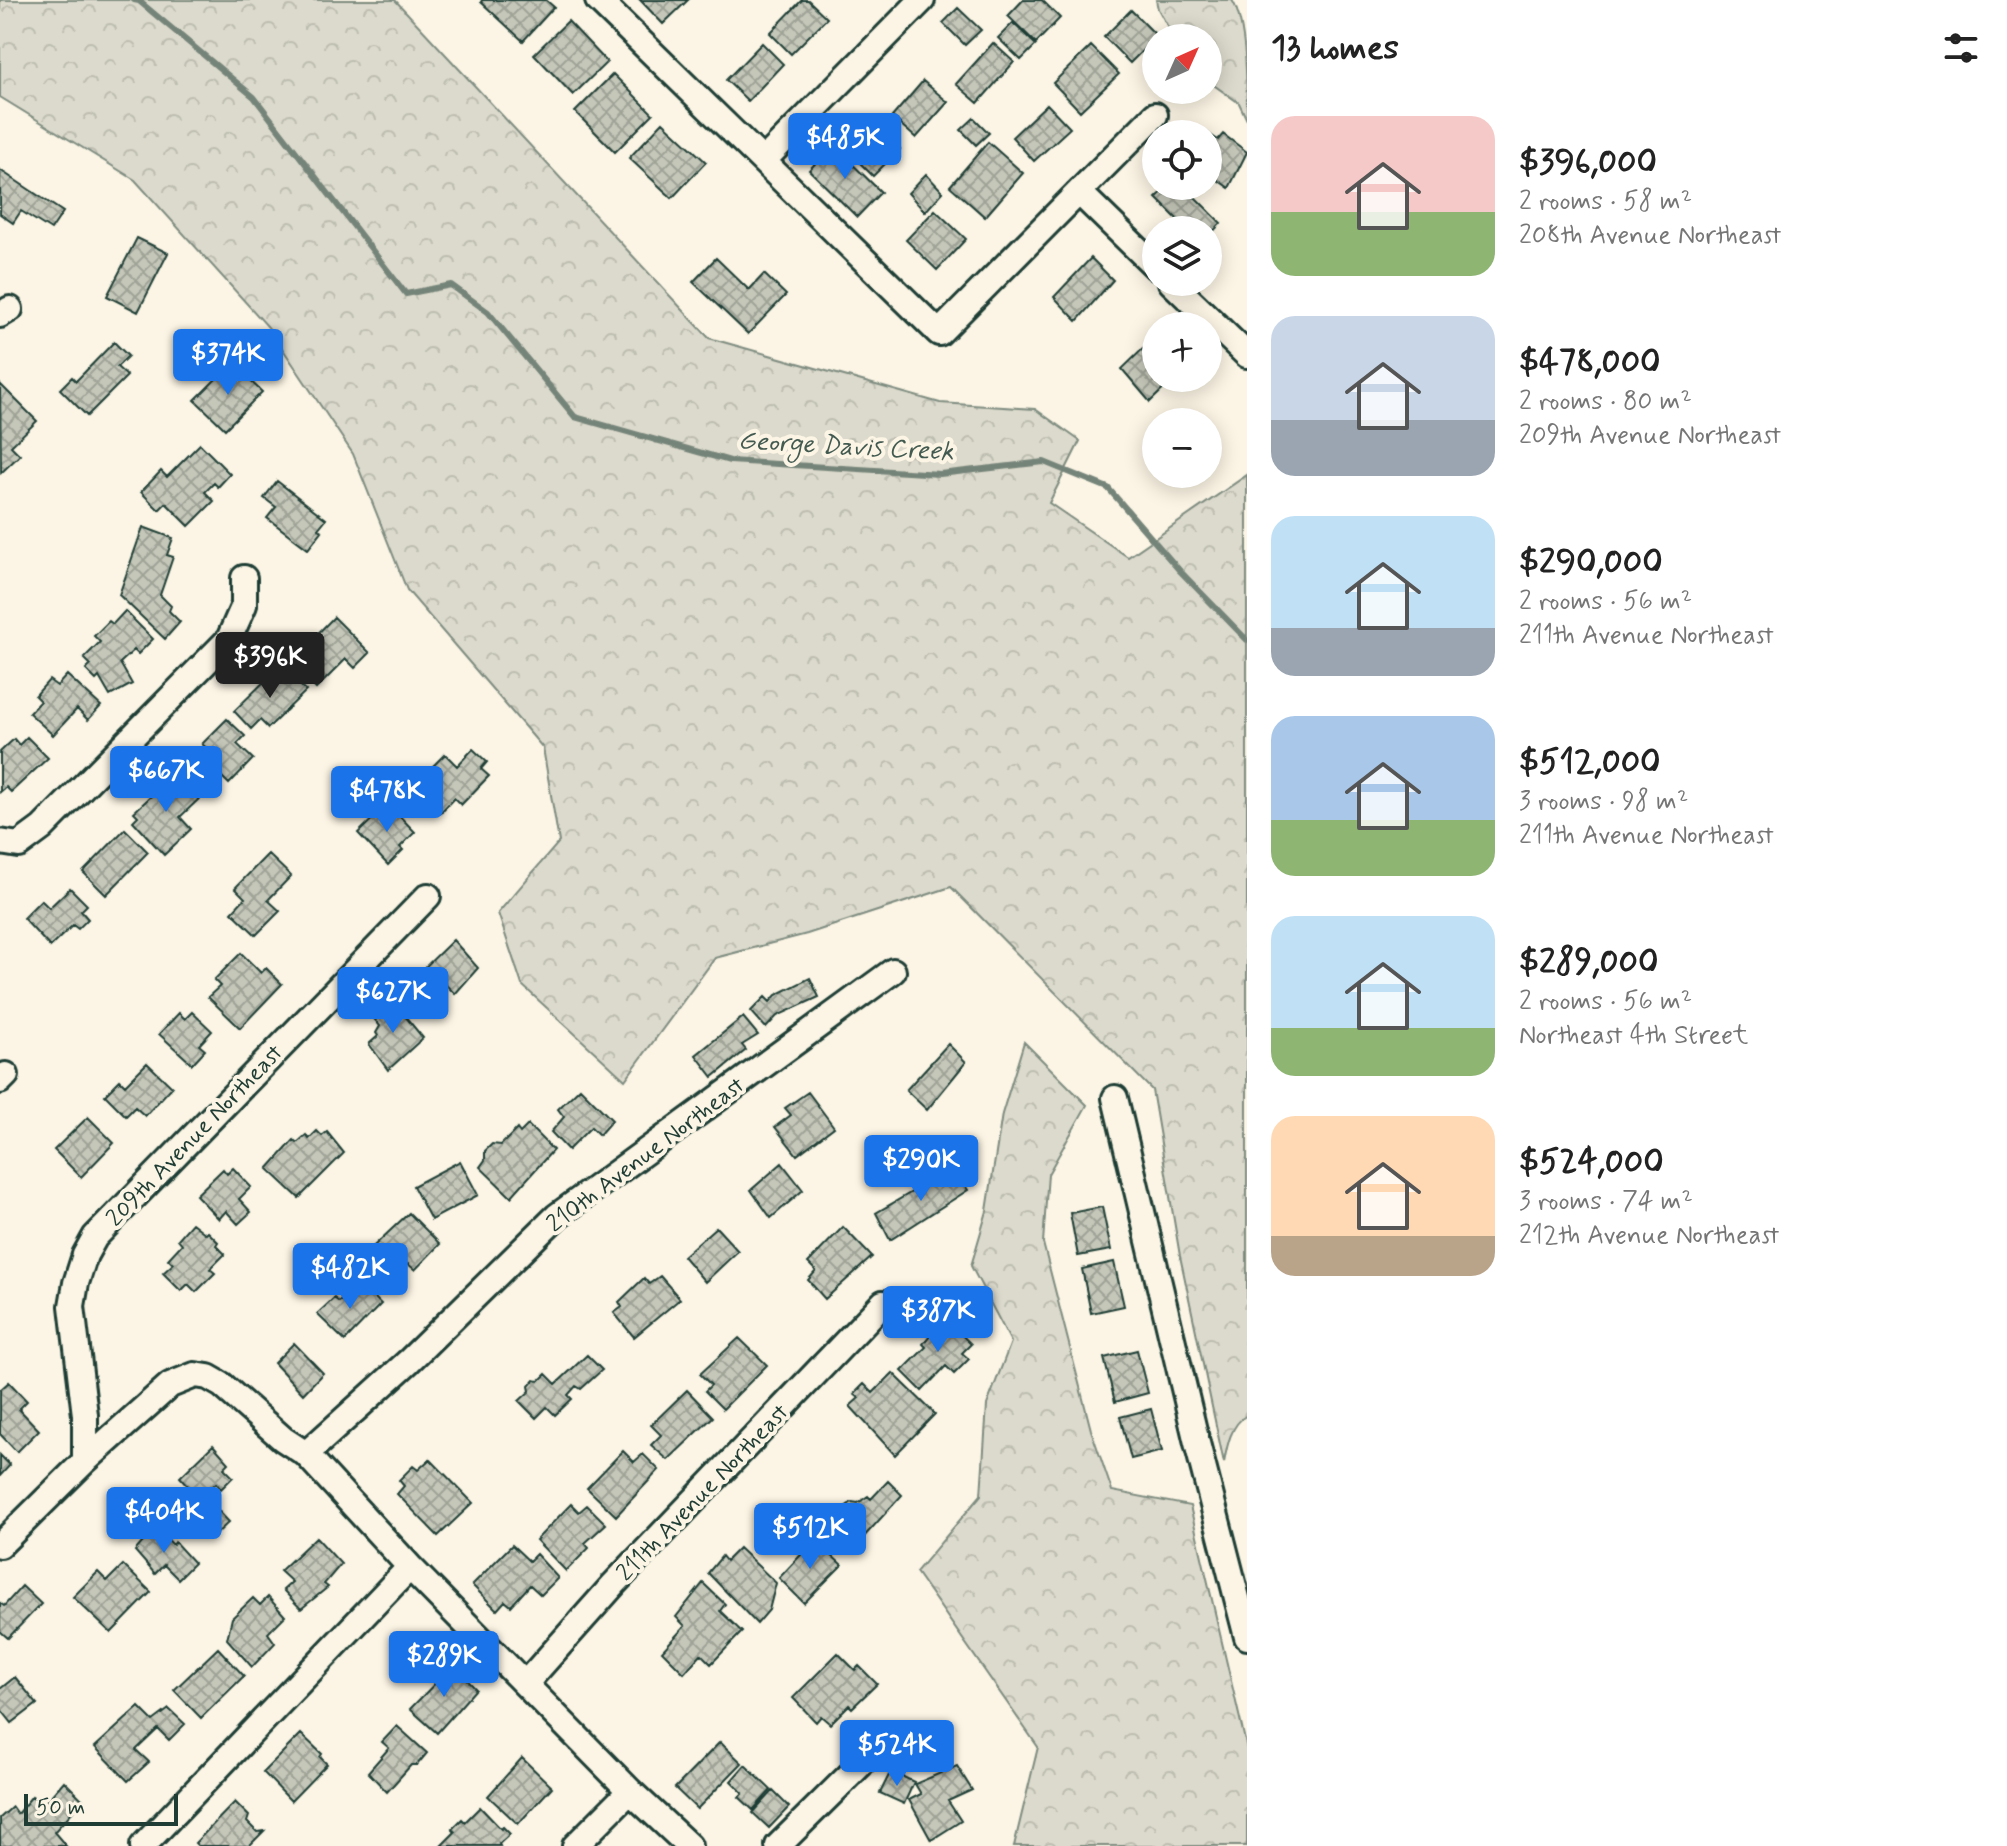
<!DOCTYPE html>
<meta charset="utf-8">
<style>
body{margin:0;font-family:Mynerve,sans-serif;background:#f6f6f6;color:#222;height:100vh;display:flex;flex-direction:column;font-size:30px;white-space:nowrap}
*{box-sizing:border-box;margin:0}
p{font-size:26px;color:#767676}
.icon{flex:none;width:44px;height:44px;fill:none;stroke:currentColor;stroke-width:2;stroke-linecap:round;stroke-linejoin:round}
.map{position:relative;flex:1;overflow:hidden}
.drawer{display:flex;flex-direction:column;background:#fff;width:760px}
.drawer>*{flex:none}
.needle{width:52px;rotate:45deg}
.fabs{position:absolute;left:1142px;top:24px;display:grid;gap:16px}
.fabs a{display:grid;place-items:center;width:80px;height:80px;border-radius:50%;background:#fff;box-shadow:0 4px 20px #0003;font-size:40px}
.scale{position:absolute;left:24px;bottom:20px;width:154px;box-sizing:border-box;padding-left:8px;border:4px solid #1f3d34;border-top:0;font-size:22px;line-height:28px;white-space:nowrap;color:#1f3d34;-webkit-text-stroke:6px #fcf5e5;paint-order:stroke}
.price{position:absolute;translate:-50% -68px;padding:0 18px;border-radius:8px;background:#1a73e8;color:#fff;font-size:26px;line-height:52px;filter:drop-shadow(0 2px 4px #0008)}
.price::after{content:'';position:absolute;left:50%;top:48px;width:24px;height:18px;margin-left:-12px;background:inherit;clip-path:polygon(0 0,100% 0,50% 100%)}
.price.on{background:#222;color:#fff}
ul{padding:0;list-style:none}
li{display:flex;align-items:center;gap:24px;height:200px;padding:0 24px}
li span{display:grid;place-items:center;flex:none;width:224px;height:160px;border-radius:24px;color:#555}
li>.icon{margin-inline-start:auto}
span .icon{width:96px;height:96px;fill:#fffc;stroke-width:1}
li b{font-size:34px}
h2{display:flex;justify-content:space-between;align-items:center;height:96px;padding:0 24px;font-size:34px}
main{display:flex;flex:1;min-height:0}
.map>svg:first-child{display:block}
</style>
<main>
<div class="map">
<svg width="1247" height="1846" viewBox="0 0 1247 1846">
<defs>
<pattern id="forest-crowns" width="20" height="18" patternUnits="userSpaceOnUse" patternTransform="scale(2)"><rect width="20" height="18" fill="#dcdacc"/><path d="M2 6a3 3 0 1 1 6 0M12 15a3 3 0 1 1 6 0" fill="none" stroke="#bcbcb0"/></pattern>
<pattern id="building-cross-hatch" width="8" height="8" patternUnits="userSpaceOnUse" patternTransform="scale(2)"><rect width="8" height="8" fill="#c5c7b9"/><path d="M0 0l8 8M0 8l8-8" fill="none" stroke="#9fa397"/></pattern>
</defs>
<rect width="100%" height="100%" fill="#fcf5e5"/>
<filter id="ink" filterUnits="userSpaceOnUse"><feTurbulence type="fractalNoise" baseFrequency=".0125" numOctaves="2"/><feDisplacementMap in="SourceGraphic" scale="16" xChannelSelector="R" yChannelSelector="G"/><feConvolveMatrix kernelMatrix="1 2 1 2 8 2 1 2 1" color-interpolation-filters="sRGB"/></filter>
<g filter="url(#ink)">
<path fill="url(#forest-crowns)" stroke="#7e8c80" stroke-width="2" d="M0,0H395L709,338L940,403L1035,409L1080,441L1049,503L1128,557L1247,475V1415C1231,1424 1227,1445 1224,1463L1180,1256L1152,1090L951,887L807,934L715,958L625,1080L522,985L498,913L559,842L543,748L407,590L353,454L268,327L135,180L0,97Z
M1156,0H1232C1247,23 1247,89 1247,120L1239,103L1208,81V38H1174L1158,9Z
M1024,1042L1087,1105L1048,1174L1043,1243L1091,1430L1112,1491L1190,1506L1247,1749V1846H1014L1038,1747L916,1572L981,1495L987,1405L1011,1342L971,1266L987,1211L1002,1114Z"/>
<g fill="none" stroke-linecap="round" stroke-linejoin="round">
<path stroke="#758479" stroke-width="6" d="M134,0L139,1L254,97L406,294L451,285L488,312L575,417L730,461L940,474L1044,462L1108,488L1180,571L1247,640"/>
</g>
<path fill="url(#building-cross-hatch)" stroke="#1f3d34" stroke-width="2" d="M482,0H546L554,7L523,41L481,2Z
M640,0H688L663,24Z
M802,0H808L827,18L791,54L770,33Z
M1023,0H1042L1060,18L1036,43L1008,16Z
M958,8L981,30L965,45L943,23Z
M1131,10L1157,36L1130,63L1104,37Z
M568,21L607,62L573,95L534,54Z
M1013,23L1036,45L1021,60L998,38Z
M762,43L783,64L748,101L726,80Z
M993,43L1014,62L978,103L956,84Z
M1091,46L1119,74L1080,111L1053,83Z
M613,74L653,114L615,152L575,112Z
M923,81L948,102L916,138L892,117Z
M1047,104L1070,128L1034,161L1012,137Z
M869,118L900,149L873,176L842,145Z
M974,118L989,133L976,145L961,130Z
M663,122L706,162L672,198L629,158Z
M1201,129L1218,140L1223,134L1247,152L1229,188L1208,173V134H1198Z
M988,142L1023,173L985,217L950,186Z
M833,145L881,192L857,217L809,170Z
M0,170L63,212L51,230L21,211L13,223L0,214Z
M926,174L943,192L925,212L908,193Z
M1169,186H1184L1221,223L1208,237V230H1188L1156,198Z
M935,210L966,239L937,270L906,240Z
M137,238L168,253L138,312L107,296Z
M716,258L749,290L764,274L786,295L748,334L693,282Z
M1091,258L1113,280L1077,321L1054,297Z
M1156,336V378H1175L1150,402L1122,369Z
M114,342L128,356L117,367L127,376L87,416L60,389L72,377L76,381Z
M238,369L262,392L225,429L195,400L223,372L229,378Z
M0,384L37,421L11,446L20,455L1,473Z
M200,444L230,474L218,487L214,483L205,492L214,501L189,526L166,503L159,510L141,492L161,471L167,477Z
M277,481L326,519L318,529L322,531L308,549L267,518L276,507L264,498Z
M143,527L173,538L167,555L173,557L160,595L171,606L169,611L180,622L165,639L119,595Z
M125,611L153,639L138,654L134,650L120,663L132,684L110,696L99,677L96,680L86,670L91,665L84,658L100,642L94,636L109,621L113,624Z
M334,617L370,653L355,668L346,659L316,689L298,670L305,663L297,655Z
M285,670L306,691L268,728L260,720L251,729L234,711L271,675L275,679Z
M67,675L101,706L88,720L77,709L53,735L29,713L40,701L35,696L49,680L57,686Z
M227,719L245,736L237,744L253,759L229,784L219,774L210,784L199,774L208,764L202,758L209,750L202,744Z
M27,737L48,758L11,792L6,787L0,792V752L14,739L19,745Z
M473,749L487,762L481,769L489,776L461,805L454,798L441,812L421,793L439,775L431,768L445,754L457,766Z
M175,774L199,799L180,817L191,829L164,855L133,821L138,816L134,812Z
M388,804L415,832L400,847L403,850L388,865L358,833Z
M125,829L148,852L106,895L83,872Z
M268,854L291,876L268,900L280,911L256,935L232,912L245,898L235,888Z
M70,888L87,905L81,911L88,919L78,929L73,925L50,947L23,918L41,900L49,908Z
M453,940L478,968L455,994L438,977L431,985L420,972Z
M241,953L261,973L266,968L282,984L240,1028L208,997L220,986L214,980Z
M810,978L819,997L777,1016L766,1028L751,1011L765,997L770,1002L776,995Z
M391,999L423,1038L388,1070L369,1044L378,1036L376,1033L380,1026L371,1015Z
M192,1012L212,1031L199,1045L205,1050L192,1064L159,1034L179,1013L185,1019Z
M743,1017L758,1035L742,1045L746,1050L713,1077L696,1055Z
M948,1044L966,1062L927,1110L906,1090Z
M147,1063L172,1087L145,1116L135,1107L126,1116L105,1095L120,1080L125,1085Z
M580,1088L612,1120L599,1135L591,1127L568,1150L551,1132L564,1117L558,1109Z
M808,1092L834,1127L797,1155L775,1127L791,1115L785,1108Z
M88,1117L114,1143L81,1177L54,1150Z
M528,1125L553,1150L511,1197L480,1167L485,1160V1151L492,1144L501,1145L517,1129L520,1133Z
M317,1131L322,1136L327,1132L344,1153L299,1198L268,1169L294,1140L297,1143L306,1135L309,1139Z
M460,1161L478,1195L431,1220L413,1186Z
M782,1163L803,1190L771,1218L751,1190Z
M233,1168L251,1187L239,1199L251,1212L238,1224L226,1211L219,1219L196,1195L223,1169L227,1174Z
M953,1168L968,1190L890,1240L876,1213Z
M1102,1207L1111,1250L1078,1256L1070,1213Z
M409,1213L440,1244L415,1270L408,1264L384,1284L360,1259Z
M192,1223L206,1234L208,1232L218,1242L216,1245L225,1254L210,1269L215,1273L196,1292L188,1284L181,1291L163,1273L173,1264L168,1259L182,1244L178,1239Z
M716,1227L738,1251L705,1282L683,1256Z
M843,1227L872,1257L825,1299L808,1280L816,1271L808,1263Z
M1114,1262L1124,1306L1091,1313L1082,1269Z
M660,1276L680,1299L634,1337L614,1313L622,1307L619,1302L644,1278L649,1284Z
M360,1283L381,1304L345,1341L317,1314L334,1298L339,1302Z
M942,1316L971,1344L962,1353L969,1359L954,1374L946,1366L922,1391L902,1371L926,1347L923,1344L933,1331L930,1328Z
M739,1338L767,1365L723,1409L705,1391L711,1385L700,1374Z
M294,1343L323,1373L303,1394L274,1363Z
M1137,1350L1148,1393L1115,1402L1104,1358Z
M587,1355L602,1370L581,1389L576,1386L568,1395L572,1399L555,1415L547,1407L536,1418L519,1401L530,1391L529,1386L534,1380L539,1381L546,1374L556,1384Z
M893,1373L935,1414L895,1455L850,1406L859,1398L854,1394L864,1384L873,1393Z
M9,1382L27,1401L19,1409L39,1430L17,1452L0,1434V1390Z
M687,1390L713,1417L668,1460L651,1445L661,1435L651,1425Z
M1151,1409L1162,1451L1131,1459L1120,1417Z
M213,1445L229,1463L224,1468L233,1477L221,1489L216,1483L210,1489L215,1494L208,1503L210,1506L212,1504L229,1522L212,1538L195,1521L201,1514L182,1492L189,1487L180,1477Z
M623,1451L634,1462L643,1454L659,1470L616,1516L587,1488Z
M0,1455L10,1465L0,1476Z
M430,1459L473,1503L438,1536L397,1494L404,1486L399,1480L413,1466L418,1470Z
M888,1481L902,1495L862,1539H858L851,1532L853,1530L849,1525L852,1520L845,1513V1507L852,1502L858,1503L868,1496L871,1499Z
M571,1504L579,1512L587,1505L606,1524L585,1543L589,1548L566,1571L536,1540Z
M156,1527L173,1545L175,1542L194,1563L178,1579L164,1565L155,1574L135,1551Z
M316,1537L341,1564L324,1584L328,1587L301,1609L283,1590L292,1582L280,1571Z
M815,1540L842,1565L804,1603L779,1578Z
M512,1545L529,1561L536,1554L558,1578L541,1595L530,1585L511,1606L505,1601L497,1610L472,1585Z
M739,1548L776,1583L769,1610L757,1624L708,1573L722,1556L726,1561Z
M123,1565L151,1592L111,1633L73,1597L98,1572L107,1581Z
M703,1583L725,1604L720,1611L742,1632L711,1664L701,1654L684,1673L662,1651L685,1626L676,1617Z
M22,1586L41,1604L8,1638L0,1631V1603L4,1606Z
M268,1597L285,1616L268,1633L275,1643L252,1667L227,1639L232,1618L253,1598L260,1605Z
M218,1648L244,1676L201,1718L174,1690Z
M838,1653L855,1670L859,1666L877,1684L852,1708L849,1705L830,1724L821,1716L816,1722L793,1698Z
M453,1665L476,1689L437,1733L410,1709Z
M15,1677L37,1704L12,1723L0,1708V1689Z
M139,1707L153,1721L169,1709L185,1724L169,1740L158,1729L136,1750L149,1762L128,1781L95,1747Z
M397,1726L427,1753L417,1765H411L387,1792L368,1772L389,1748L382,1742Z
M301,1734L322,1754L320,1757L327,1764L291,1801L263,1772Z
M720,1742L742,1763L697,1809L675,1788Z
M522,1758L552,1787L518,1824L488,1796Z
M745,1765L771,1790L753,1810L739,1797L743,1793L731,1781Z
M957,1766L972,1790L948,1801L961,1821L931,1840L909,1800L921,1794L915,1784Z
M891,1771L914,1782L904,1804L880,1793Z
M64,1781L83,1800L54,1832L66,1846H0V1818L12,1807L17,1814L32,1796L43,1805Z
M773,1791L789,1807L769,1828L753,1813Z
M235,1802L249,1816L247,1822L257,1832L264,1831L249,1846H198L195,1843Z
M480,1807L501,1829L503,1827L510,1834L499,1844L500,1846H441L455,1832L452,1829L462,1819L465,1822Z"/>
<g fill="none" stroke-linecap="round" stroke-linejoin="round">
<defs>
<path id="minor" d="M598,0L939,333L1155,115
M764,160L922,0
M1080,193L1156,267
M1171,282L1247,355
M0,315L10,309
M0,842L19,845L42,828L229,639L244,605V578
M0,1081L6,1075
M1115,1098L1197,1443L1247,1637
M306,1454L409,1361L557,1216L893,971
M85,1461V1415L72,1306L76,1283L85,1255L95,1237L428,896
M0,1545L85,1461L170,1385L195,1375L208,1377L222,1385L283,1439L306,1454L410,1567L630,1791L689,1846
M525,1684L614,1584L883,1303
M143,1846L410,1567
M575,1846L630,1791
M778,1846L861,1764"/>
</defs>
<use href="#minor" stroke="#1f3d34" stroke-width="30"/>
<use href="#minor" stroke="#fcf5e5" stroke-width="24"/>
</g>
</g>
<g text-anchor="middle" stroke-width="8" stroke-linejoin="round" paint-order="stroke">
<g font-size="24" fill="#1f3d34" stroke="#fcf5e5">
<text transform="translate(194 1135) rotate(-46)" y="8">209th Avenue Northeast</text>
<text transform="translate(645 1154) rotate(-37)" y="8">210th Avenue Northeast</text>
<text transform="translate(702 1492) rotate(-46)" y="8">211th Avenue Northeast</text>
</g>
<g font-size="26" font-style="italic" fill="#435a51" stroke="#fcf5e5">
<text transform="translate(846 445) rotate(3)" y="9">George Davis Creek</text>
</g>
</g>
</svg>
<div class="fabs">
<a><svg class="needle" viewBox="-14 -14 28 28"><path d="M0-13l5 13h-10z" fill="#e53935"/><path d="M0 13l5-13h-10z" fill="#767676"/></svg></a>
<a><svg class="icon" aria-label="locate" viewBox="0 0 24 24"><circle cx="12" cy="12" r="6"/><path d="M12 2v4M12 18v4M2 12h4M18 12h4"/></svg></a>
<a><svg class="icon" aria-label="layers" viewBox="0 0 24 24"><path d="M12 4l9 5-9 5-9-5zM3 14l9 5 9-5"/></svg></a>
<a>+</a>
<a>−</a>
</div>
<div class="scale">50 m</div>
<b class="price" style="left:845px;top:181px">$485K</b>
<b class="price" style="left:228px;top:397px">$374K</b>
<b class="price on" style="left:270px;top:700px">$396K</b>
<b class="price" style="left:166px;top:814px">$667K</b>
<b class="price" style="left:387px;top:834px">$478K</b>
<b class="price" style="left:393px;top:1035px">$627K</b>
<b class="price" style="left:921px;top:1203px">$290K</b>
<b class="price" style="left:350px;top:1311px">$482K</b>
<b class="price" style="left:938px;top:1354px">$387K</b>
<b class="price" style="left:164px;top:1555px">$404K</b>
<b class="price" style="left:810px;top:1571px">$512K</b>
<b class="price" style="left:444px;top:1699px">$289K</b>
<b class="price" style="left:897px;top:1788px">$524K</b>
</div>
<section class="drawer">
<h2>13 homes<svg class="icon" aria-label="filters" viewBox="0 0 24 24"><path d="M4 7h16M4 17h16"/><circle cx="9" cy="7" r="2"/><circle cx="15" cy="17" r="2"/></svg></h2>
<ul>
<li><span style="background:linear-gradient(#f6c9c9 60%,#8fb573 0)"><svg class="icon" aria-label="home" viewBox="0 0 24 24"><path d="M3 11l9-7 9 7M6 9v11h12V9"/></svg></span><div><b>$396,000</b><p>2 rooms · 58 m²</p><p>208th Avenue Northeast</p></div></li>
<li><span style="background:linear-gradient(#c9d6e8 65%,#9aa5b1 0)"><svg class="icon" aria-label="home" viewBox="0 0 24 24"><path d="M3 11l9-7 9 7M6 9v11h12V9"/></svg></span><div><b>$478,000</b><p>2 rooms · 80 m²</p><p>209th Avenue Northeast</p></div></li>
<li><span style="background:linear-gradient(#bfe0f5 70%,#9aa5b1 0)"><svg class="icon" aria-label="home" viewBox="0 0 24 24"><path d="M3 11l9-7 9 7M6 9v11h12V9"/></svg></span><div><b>$290,000</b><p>2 rooms · 56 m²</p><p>211th Avenue Northeast</p></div></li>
<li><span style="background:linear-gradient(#a9c7e8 65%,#8fb573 0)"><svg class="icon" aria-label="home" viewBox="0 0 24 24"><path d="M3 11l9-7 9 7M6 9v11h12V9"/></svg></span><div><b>$512,000</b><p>3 rooms · 98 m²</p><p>211th Avenue Northeast</p></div></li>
<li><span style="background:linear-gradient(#bfe0f5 70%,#8fb573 0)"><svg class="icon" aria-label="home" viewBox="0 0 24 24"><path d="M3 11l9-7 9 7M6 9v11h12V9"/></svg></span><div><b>$289,000</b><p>2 rooms · 56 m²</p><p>Northeast 4th Street</p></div></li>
<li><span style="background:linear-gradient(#ffd9b3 75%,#b9a48a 0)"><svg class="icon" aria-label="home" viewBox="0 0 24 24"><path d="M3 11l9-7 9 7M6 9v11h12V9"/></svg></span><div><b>$524,000</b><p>3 rooms · 74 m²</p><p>212th Avenue Northeast</p></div></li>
</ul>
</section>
</main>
